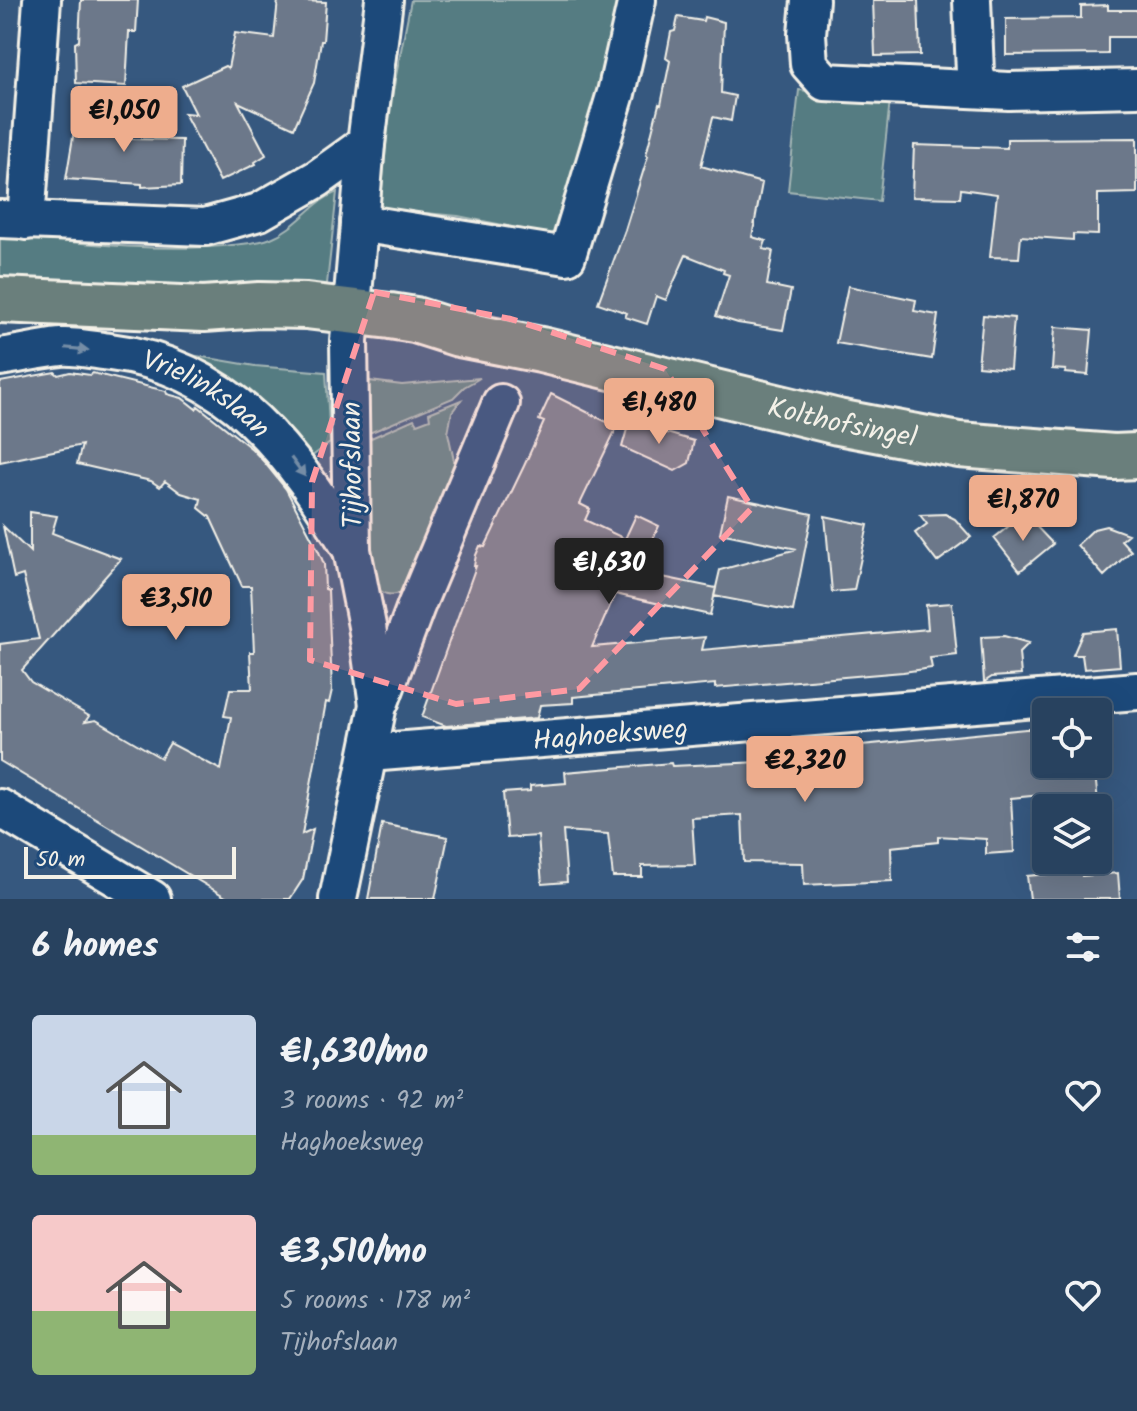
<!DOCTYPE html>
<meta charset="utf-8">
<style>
body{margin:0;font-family:Kalam,sans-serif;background:#304965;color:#f1f3f6;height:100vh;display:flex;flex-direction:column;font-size:30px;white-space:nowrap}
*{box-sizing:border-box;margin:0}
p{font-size:26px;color:#a5b0bd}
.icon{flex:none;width:44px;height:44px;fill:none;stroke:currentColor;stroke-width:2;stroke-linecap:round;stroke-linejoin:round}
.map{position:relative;height:899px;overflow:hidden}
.details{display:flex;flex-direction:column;background:#28425f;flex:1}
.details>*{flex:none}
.tools{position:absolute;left:1032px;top:698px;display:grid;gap:16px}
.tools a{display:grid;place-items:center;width:80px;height:80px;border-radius:8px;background:#28425f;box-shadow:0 8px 32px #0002,0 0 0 2px #445b74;font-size:40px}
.scale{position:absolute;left:24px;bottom:20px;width:212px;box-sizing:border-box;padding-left:8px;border:4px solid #f4f1e8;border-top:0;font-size:22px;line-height:28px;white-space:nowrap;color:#f4f1e8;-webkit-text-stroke:6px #1f4a7a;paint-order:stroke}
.price{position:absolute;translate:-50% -68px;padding:0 18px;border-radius:8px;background:#eead8d;color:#111;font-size:26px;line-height:52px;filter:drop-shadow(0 2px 4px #0008)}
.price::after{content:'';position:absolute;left:50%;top:48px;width:24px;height:18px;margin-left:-12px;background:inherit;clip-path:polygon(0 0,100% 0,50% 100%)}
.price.active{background:#222;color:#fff}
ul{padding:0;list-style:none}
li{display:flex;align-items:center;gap:24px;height:200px;padding:0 32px}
li span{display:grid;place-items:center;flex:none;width:224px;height:160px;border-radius:8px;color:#555}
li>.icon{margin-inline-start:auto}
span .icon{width:96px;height:96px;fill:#fffc;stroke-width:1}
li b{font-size:34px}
h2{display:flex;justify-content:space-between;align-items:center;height:96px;padding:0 32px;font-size:34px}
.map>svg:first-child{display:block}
</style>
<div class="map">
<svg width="1137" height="899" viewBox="0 0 1137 899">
<rect width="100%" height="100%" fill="#36587f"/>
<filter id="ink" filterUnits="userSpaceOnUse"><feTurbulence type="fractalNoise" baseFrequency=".0125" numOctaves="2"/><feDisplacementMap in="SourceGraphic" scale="16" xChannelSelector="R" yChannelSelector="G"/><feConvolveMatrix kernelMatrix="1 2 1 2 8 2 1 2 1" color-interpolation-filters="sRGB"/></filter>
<g filter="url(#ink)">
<path fill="#557b82" stroke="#a4b6b5" stroke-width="2" d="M411,0H618L609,52L563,231L552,235L458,216L380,209L390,106Z
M799,90L890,100L879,201L788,191Z
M337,192L327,284L315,291L0,283V235C73,242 149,252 223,246C239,244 256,244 271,238C297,228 312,202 337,192Z
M185,354L255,366L326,372L330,443L304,462L282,424L234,387Z
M480,378L464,387L453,398L362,436L361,380L402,385Z
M461,400L452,412L448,433L456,470L405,591C389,598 382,594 370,583L362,442L414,419L417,424L430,419L429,413Z"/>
<path fill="#6c788a" stroke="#f4f1e8" stroke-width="2" d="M81,0H138L136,32H129L126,86L76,83L75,43L79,41Z
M278,0L326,2L323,41H321L314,83L294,128L238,102L266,155L255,162L256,164L220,181L184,113L196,114L182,86L225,66L228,68L235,33L274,38Z
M873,0H918L920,55L875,56Z
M1108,5V10H1137V37H1108V54L1006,55V19L1081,18V6Z
M678,17L703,21L704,17L724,22L721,93L735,96L731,121L713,117L701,166L762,183L752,237L766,241L763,249L773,251L767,285L791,290L783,330L738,323L716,316L729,275L723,273L724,270L686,255L666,300L656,296L647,324L625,317L627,313L598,303L625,230L648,156L646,155L659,104L661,105L670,61L666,58L671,32L675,31Z
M106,102L133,104L130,139L182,140L181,185L142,187V184L66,179L74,131L104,134Z
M1137,138V193L1098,194V235L1073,234V240L1021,236L1019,258L990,257L997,194L961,189L960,198L912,197L914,145L1007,148V139Z
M848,286L916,300L914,311L938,315L932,359L836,343Z
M983,315L1014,318L1010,369L978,366Z
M1055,327L1092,330L1088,375L1065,373L1066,370L1052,369Z
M55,372L58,375L70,372L90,375L93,373L166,391L167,394L182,398L196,409L198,406L252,449L265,463L286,489L319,552L324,564L325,589L328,590L332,690L329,703L326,702L302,834L313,829L303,879L290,899H229L0,761V644L39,639L23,575L14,578L3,526L30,552V512L57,516L52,533L121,559L22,670L31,682L89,716L85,722L96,720L161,758L170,743L221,770L231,717L224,716L230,689H252L250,652H254L251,586H242L210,517L199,508L201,499L181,493L165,481L160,487L151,481L77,464L82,445L0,462V382Z
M551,394L617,427L580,504L590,509L585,520L625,539L636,515L659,526L638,572L716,588L710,615L615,594L592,647L705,637L702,650L928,629L926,605L952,603L957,655L930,658L932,668L903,672L715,688V684L573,697V703L540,705L537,718L446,726L422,717L476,566H474L476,555L480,546L485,547L524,466L544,422L539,420Z
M629,422L694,441L689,463L675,471L622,447Z
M728,496L812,514L793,611L714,596L720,570L797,549L720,533Z
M945,514L955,519L971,537L937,562L915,533L927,524L920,515Z
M825,516L868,525L854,590L832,592Z
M1027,521L1036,526L1053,544L1020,571L994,538L1009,526Z
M1106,526L1128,534L1121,540L1131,551L1104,576L1077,545L1094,529Z
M1117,629L1120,666L1084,669L1082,655H1073L1083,632Z
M1004,636L1029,643L1019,653L1021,675L992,677L984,682L981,637Z
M1026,729H1046V764H1094L1098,802L1053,806L1052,794L1011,798L1014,852L986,854V839L938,836V842L891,847L892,881L804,885L803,863L744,862L742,815L692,818L695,865L642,866V877H613L608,834L563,831L567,882L542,884L538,836L507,838L503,793L530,791V786L566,783L565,772L671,763L672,766L760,762L759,755Z
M382,824L448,837L435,899H368Z
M1082,871V876L1118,873L1120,899H1030L1027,876Z"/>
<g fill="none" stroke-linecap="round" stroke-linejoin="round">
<defs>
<g id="minor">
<path d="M810,0L807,34L809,64L825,82L1009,91L1137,88"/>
<path d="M972,0L975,73L980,88"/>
<path d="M0,219L205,227L259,212L317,179L366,144"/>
<path d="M26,221L42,0"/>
<path d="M359,223L567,256L616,93L637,0"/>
<path id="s1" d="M0,357C20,354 41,349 61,347C76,346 94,350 110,352C232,367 292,454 352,550"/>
<path d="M380,702L416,606L501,403"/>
<path id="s2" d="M369,753L1137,691"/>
<path d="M0,808L152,899"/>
<path d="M338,899L378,705L367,626L352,550L349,341L366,144L384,0"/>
</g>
<g id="major">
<path id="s3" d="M0,300L204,309L259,305L306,306L390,316L415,320L459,334L541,350L838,422L959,445L1114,457L1137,456"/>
</g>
</defs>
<use href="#minor" stroke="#f4f1e8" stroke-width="42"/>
<use href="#major" stroke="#f4f1e8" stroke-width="50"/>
<use href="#minor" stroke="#1f4a7a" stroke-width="36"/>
<use href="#major" stroke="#6a7f7c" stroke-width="44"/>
</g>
<defs><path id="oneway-solid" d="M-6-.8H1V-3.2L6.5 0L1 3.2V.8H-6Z" transform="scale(2)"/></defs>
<g fill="#748da6">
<use href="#oneway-solid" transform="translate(77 349) rotate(6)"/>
<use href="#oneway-solid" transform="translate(298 467) rotate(53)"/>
</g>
</g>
<path fill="#ff9aa2" fill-opacity="0.2" stroke="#ff9aa2" stroke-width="6" stroke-dasharray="16 10" stroke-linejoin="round" d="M374,292L511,319L665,369L752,508L579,689L456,704L310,660L312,482Z"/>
<g text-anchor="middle" stroke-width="6" stroke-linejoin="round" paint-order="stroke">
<g font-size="28" fill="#f4f1e8" stroke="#1f4a7a">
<text dy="10" stroke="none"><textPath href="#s1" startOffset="218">Vrielinkslaan</textPath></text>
<text dy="10" stroke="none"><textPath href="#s3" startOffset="856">Kolthofsingel</textPath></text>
<text transform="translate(351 465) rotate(-91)" y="10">Tijhofslaan</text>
<text dy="10" stroke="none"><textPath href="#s2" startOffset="242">Haghoeksweg</textPath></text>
</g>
</g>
</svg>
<div class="tools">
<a><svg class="icon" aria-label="locate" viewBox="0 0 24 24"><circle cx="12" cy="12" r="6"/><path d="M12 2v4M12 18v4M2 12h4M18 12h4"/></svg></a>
<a><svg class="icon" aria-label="layers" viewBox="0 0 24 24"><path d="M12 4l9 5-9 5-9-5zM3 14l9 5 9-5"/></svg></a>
</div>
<div class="scale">50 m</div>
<b class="price" style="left:124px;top:154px">€1,050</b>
<b class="price" style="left:659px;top:446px">€1,480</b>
<b class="price" style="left:1023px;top:543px">€1,870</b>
<b class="price active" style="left:609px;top:606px">€1,630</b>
<b class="price" style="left:176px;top:642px">€3,510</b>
<b class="price" style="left:805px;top:804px">€2,320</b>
</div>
<section class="details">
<h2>6 homes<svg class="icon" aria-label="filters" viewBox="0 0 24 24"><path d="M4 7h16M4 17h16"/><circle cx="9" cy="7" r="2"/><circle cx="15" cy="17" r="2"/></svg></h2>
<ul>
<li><span style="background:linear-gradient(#c9d6e8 75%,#8fb573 0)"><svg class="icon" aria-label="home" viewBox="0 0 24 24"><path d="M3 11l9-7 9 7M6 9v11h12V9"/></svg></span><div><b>€1,630/mo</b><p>3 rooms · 92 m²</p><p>Haghoeksweg</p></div><svg class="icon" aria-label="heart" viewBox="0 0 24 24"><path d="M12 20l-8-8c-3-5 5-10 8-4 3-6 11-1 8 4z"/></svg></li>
<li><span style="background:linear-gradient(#f6c9c9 60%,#8fb573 0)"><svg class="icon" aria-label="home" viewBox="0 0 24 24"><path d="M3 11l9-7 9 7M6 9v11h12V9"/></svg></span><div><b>€3,510/mo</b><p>5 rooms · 178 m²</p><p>Tijhofslaan</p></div><svg class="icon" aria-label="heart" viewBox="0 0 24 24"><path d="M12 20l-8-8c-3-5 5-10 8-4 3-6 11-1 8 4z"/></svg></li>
</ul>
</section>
